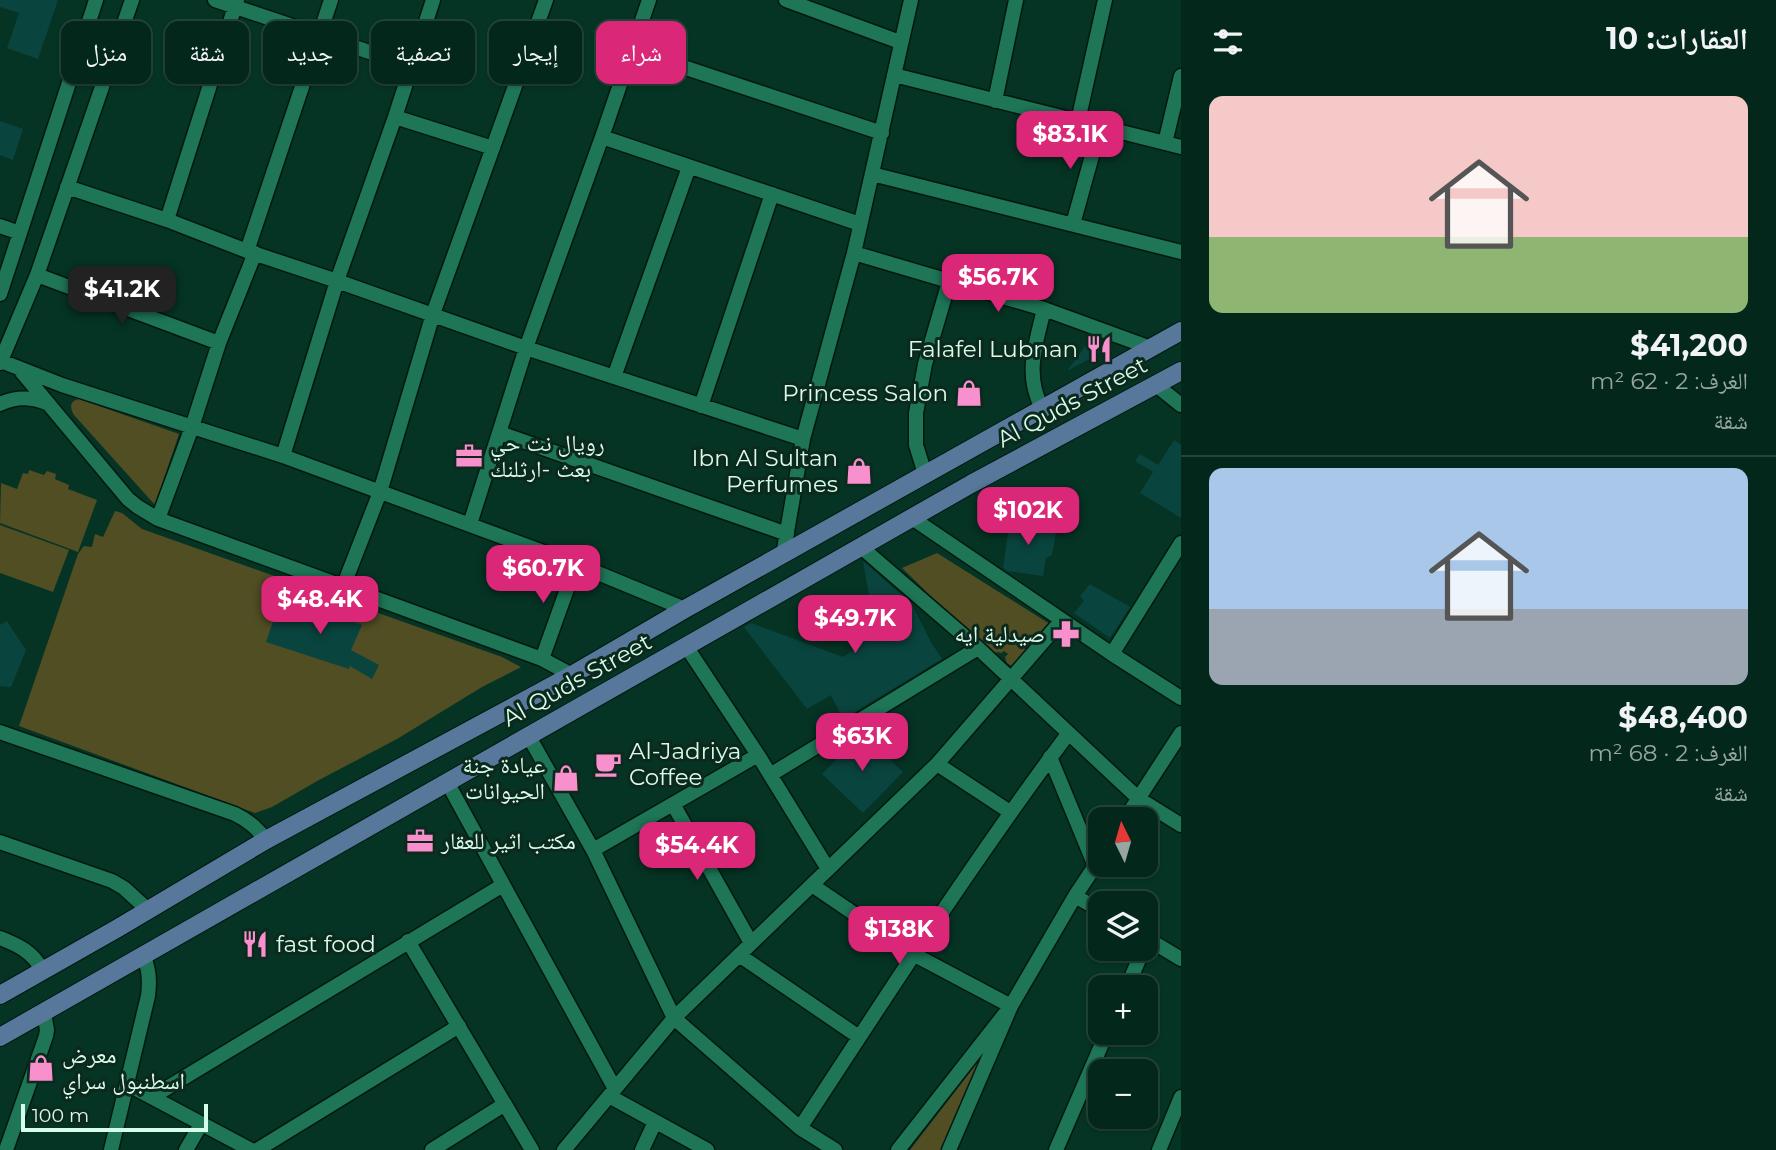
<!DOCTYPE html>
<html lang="ar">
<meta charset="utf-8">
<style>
body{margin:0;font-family:Montserrat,"Noto Naskh Arabic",sans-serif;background:#0d2f24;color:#f1f3f6;direction:rtl;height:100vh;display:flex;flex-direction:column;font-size:26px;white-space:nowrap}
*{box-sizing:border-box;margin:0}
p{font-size:23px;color:#97a5a3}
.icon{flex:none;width:38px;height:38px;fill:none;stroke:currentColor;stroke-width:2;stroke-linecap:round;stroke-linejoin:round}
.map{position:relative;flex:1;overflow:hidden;direction:ltr}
.side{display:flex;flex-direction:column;background:#04271b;width:595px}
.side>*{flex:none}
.banner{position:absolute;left:21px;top:21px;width:665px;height:63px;direction:rtl;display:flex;gap:14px}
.needle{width:46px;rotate:355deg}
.buttons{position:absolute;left:1088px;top:807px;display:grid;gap:14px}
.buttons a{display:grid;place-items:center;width:70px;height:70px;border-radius:14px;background:#04271b;box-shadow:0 2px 5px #0004,0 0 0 2px #25443a;font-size:35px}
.scale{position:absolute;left:21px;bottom:18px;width:187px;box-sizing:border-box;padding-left:7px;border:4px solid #d5fdea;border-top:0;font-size:19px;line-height:24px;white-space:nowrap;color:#d5fdea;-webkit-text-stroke:5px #0d281d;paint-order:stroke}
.price{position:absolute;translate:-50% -60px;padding:0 16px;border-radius:14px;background:#db2777;color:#fff;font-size:23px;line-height:46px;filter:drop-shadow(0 2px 4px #0008)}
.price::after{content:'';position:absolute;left:50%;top:42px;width:21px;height:16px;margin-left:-10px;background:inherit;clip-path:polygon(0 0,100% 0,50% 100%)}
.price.on{background:#222;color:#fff}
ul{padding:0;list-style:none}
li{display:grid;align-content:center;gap:14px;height:371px;padding:0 28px}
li+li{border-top:2px solid #25443a}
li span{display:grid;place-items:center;height:217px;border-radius:14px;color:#555}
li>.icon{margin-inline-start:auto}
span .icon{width:126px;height:126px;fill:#fffc;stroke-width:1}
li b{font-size:30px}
h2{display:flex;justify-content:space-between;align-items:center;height:84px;padding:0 28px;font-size:30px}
.chip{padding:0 24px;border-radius:14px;background:#04271b;box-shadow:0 2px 5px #0004,0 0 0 2px #25443a;font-size:24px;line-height:63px}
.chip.on{background:#db2777;color:#fff}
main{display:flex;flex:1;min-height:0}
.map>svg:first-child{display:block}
</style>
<main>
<section class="side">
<h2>العقارات: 10<svg class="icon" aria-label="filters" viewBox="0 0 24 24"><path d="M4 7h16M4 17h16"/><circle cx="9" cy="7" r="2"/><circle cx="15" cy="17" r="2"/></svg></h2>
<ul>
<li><span style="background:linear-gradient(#f6c9c9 65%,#8fb573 0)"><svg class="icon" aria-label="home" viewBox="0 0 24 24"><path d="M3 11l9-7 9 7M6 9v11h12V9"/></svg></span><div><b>$41,200</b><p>الغرف: 2 · 62 m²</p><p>شقة</p></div></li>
<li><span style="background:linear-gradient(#a9c7e8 65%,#9aa5b1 0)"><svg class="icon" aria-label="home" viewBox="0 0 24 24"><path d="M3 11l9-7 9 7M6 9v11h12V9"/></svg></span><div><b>$48,400</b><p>الغرف: 2 · 68 m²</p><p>شقة</p></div></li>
</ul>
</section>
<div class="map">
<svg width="1181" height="1150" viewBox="0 0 1181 1150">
<rect width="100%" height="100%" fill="#053424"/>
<path fill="#514e24" d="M79,399L179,434L155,505L74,415C70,408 69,401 79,399Z
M29,470L44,475L47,471L56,474L55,479L69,485L68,489L97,500L78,552L0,523L1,483L17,489L23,473L28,474Z
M115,511L122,513L142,529L502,657L521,667L482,687L397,739L319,780L272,807L255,813L19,726L78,554L84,546L92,547L95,534L103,537Z
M0,525L69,550L53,592L0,573Z
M937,553L1050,624L1016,669L1007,663L1005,657L1008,654L1004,651L1001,653L998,652L994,653L990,649L989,653L902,568Z
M984,1054L942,1150H910Z"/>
<path fill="#0a443e" d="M0,0H58L38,59L7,48L19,13L0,7Z
M0,121L23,129L13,160L0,155Z
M1092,337L1112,344L1108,349L1067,371Z
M1174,440L1181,445V518L1140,493L1153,472L1135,461L1140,454L1158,465Z
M1011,520L1052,527L1056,532L1052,555L1046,558L1043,576L1007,571L1003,568L1008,534L1002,523Z
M863,561L911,603L931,642L942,659L843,719L831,695L807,709L744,627L751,623L843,657L856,649L851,641L875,630Z
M1090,584L1130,607L1110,638L1074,613L1084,601L1080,596Z
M292,595L316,602L315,607L362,625L351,650L379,665L372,679L350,666L349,669L266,642L275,615L286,617Z
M7,621L26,650L11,687L0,686V625Z
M862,733L903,772L863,813L822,774Z"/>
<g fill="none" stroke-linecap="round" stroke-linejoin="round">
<defs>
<path id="minor" d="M215,0L411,66
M786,0L900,42
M632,50L882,133
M894,75L1181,147
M995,101L1016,0
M395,117L493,148
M1078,121L1105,0
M602,137L860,224
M1165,143L1181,76
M872,174L1181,252
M67,187L167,220L247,251L337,281L526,348L803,439
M167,220L237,0
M1073,224L1100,127
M0,226L20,233
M247,251L331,0
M854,253L1044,309L1151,348
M37,275L219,343
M0,294L96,0
M1,361L62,385L283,456L576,564L685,609
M0,363L37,275L132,0
M21,371L128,499L138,507L158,519L542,659L572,675
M614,377L689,167
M1156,385L1181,405
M0,404C17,396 32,397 49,404
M701,406L772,194
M1042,408C1024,374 1036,344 1044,309
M500,433L787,534
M283,456L337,281L395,117L433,0
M925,474L916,445V413L925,364L949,282
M912,518L1112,654L1181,698
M158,519L192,427L219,343L255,253
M470,524L526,348L602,137L649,0
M861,547L978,648L1139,799L1181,825
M783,555L803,439L854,253L911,0
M343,587L380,492L433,314L546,0
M686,646L758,755L828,869
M1112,654L1181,543
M542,659L576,564
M0,732L235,814C249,821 257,828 266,840
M528,735L593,850L674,1018L800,1128L835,1150
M1050,757L1095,866
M937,764L1010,812
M770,775L978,648
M447,782L615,1089
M673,804L751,943
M1125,819L1181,733
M0,842L112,881L124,888L148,910
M593,850L758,755
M812,885L913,954L1011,1006L949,1150
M1075,896L1101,911
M0,938C18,945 33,952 42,970
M1146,938L1181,959
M408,941L532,1150
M739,955L859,1037
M1127,987L1144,948
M127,1084L251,1150
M609,1096L707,1150
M152,1097L503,885
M800,1128C887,995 973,861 1068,734
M6,1150L46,1036L47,1030L44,1013
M111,1150L148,996C150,980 149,969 143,954
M186,1150L201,1124
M257,1150L459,1026
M432,1150L505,1104
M564,1150L674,1018L937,764L1062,620
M642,1150L655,1122
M898,1150L1011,1006L1075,896L1101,857
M1056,1150L1107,1032
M1159,1150L1181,1097"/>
<path id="major" d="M0,995L118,928L266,840L572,675L685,609L1181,331
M0,1037L971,484L1181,371"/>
</defs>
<use href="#minor" stroke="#01190f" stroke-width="17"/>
<use href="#major" stroke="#01190f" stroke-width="20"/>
<use href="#minor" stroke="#1e7657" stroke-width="14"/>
<use href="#major" stroke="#57789a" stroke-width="18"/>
</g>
<defs>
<symbol id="restaurant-bare" viewBox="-9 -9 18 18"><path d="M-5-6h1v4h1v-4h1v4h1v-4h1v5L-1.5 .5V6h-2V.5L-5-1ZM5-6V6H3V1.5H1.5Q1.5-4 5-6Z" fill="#f790cd" stroke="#0d281d" stroke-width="2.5" paint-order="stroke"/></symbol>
<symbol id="shop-bare" viewBox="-9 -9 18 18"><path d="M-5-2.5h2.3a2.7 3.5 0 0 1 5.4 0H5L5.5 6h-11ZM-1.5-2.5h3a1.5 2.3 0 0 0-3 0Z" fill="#f790cd" stroke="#0d281d" stroke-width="2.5" paint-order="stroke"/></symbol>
<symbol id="office-bare" viewBox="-9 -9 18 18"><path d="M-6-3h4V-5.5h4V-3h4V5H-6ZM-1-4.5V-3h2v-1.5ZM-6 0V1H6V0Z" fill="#f790cd" stroke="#0d281d" stroke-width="2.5" paint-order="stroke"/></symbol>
<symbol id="pharmacy-bare" viewBox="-9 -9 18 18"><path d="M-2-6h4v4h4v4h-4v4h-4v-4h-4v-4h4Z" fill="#f790cd" stroke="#0d281d" stroke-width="2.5" paint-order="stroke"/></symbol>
<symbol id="cafe-bare" viewBox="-9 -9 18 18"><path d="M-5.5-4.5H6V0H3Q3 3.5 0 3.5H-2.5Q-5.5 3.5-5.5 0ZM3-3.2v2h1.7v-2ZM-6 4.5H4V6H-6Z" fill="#f790cd" stroke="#0d281d" stroke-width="2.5" paint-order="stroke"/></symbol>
</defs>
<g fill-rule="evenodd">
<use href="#restaurant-bare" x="1080" y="330" width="38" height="38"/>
<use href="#shop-bare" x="950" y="374" width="38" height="38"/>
<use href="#office-bare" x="450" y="437" width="38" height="38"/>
<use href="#shop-bare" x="840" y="452" width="38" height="38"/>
<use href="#pharmacy-bare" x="1047" y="615" width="38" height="38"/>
<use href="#cafe-bare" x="589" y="745" width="38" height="38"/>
<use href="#shop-bare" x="547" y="759" width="38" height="38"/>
<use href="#office-bare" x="401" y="822" width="38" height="38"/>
<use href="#restaurant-bare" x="236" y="925" width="38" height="38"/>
<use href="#shop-bare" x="22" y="1049" width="38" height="38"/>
</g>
<g text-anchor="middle" stroke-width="6" stroke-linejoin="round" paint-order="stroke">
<g font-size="23" fill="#d5fdea" stroke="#0d281d" text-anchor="end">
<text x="1078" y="357">Falafel Lubnan</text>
<text x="948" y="401">Princess Salon</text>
<text x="490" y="451" text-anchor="start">رويال نت حي<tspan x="490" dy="26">بعث -ارثلنك</tspan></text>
<text x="838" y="466">Ibn Al Sultan<tspan x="838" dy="26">Perfumes</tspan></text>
<text x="1045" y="642">صیدلیة ایە</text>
<text x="629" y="759" text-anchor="start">Al-Jadriya<tspan x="629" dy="26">Coffee</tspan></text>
<text x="545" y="773">عيادة جنة<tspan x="545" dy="26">الحيوانات</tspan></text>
<text x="441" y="849" text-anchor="start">مكتب اثير للعقار</text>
<text x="276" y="952" text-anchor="start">fast food</text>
<text x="62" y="1063" text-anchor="start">معرض<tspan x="62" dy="26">اسطنبول سراي</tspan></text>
</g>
<g font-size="23" fill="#d5fdea" stroke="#0d281d">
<text transform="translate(1072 402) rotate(-28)" y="8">Al Quds Street</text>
<text transform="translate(577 680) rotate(-29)" y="8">Al Quds Street</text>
</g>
</g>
</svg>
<div class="buttons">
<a><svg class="needle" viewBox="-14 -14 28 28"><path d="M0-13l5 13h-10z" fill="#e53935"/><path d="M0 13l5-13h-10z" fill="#97a5a3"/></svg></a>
<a><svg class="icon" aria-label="layers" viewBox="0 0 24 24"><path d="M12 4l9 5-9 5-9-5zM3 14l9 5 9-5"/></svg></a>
<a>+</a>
<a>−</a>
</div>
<div class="scale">100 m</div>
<b class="price" style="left:1070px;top:171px">$83.1K</b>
<b class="price" style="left:998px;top:314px">$56.7K</b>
<b class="price on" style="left:122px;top:326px">$41.2K</b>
<b class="price" style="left:1028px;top:547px">$102K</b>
<b class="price" style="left:543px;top:605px">$60.7K</b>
<b class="price" style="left:320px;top:636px">$48.4K</b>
<b class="price" style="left:855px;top:655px">$49.7K</b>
<b class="price" style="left:862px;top:773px">$63K</b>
<b class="price" style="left:697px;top:882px">$54.4K</b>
<b class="price" style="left:899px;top:966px">$138K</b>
<div class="banner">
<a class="chip on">شراء</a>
<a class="chip">إيجار</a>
<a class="chip">تصفية</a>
<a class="chip">جديد</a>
<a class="chip">شقة</a>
<a class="chip">منزل</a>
</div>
</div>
</main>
